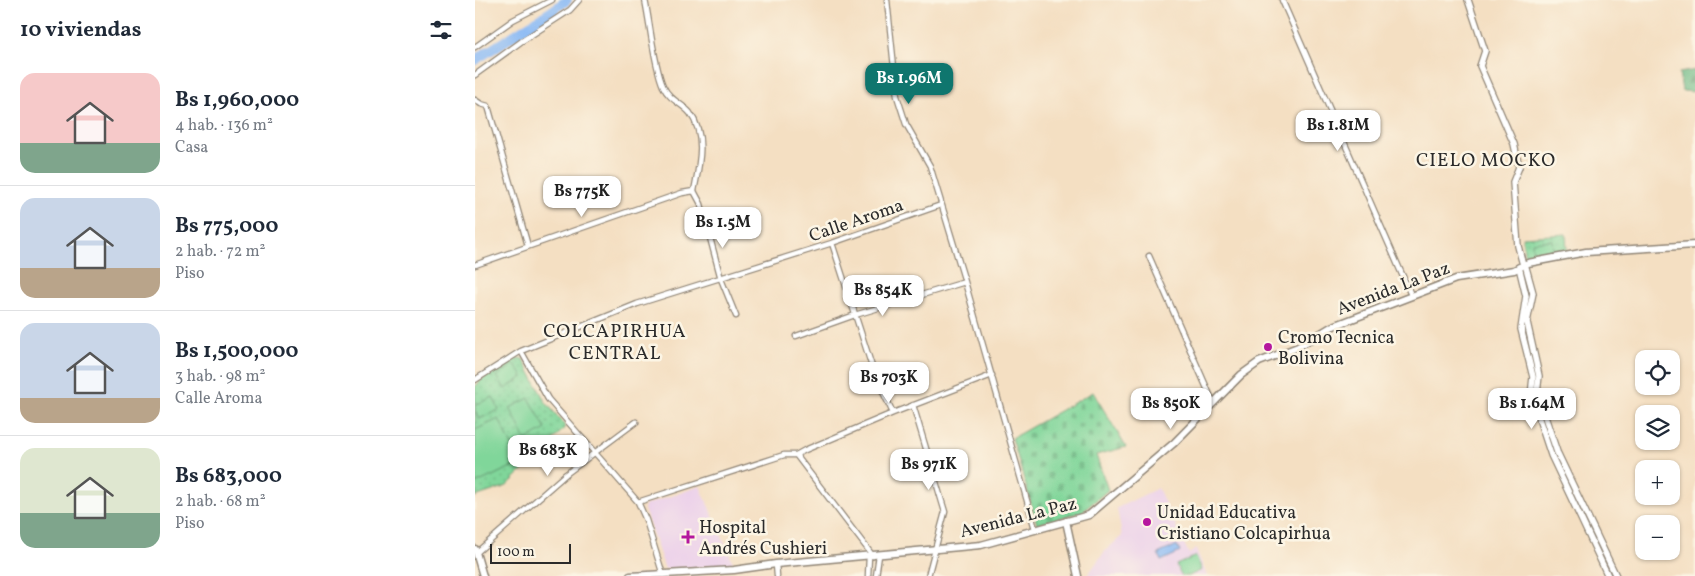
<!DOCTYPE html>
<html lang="es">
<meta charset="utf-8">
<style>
body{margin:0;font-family:Vollkorn,serif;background:#f2f2f3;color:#1f2937;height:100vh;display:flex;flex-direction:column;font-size:19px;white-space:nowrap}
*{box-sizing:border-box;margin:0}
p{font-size:16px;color:#747a83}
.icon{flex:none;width:28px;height:28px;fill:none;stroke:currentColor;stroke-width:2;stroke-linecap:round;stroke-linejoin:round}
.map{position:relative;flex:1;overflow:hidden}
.drawer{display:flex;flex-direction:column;background:#fff;width:475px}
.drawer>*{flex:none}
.fabs{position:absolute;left:1160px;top:350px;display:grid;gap:10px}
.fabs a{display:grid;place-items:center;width:45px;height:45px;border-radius:10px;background:#fff;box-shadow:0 1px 4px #0004;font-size:25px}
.scale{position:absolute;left:15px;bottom:12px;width:81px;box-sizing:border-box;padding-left:5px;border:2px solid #2b2b2b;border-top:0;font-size:14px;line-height:18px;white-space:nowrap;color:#2b2b2b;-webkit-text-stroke:4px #fcf5e5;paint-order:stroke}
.price{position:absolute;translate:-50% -42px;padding:0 11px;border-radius:10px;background:#fff;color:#222;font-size:16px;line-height:32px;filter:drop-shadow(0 1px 2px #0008)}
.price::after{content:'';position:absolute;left:50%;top:30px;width:15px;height:11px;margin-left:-8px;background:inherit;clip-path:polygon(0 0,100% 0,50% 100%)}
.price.selected{background:#0f766e;color:#fff}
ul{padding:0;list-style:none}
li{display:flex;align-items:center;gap:15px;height:125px;padding:0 20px}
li+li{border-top:1px solid #e0e1e3}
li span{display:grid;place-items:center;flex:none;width:140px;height:100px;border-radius:15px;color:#555}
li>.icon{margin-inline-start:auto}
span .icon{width:60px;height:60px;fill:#fffc;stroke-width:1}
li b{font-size:21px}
h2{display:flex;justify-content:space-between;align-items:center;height:60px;padding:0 20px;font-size:21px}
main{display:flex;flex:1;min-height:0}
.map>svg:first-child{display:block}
</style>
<main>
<section class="drawer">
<h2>10 viviendas<svg class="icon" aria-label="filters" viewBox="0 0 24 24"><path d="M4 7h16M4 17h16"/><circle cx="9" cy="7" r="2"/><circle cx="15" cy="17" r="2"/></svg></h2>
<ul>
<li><span style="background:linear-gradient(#f6c9c9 70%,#7fa58c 0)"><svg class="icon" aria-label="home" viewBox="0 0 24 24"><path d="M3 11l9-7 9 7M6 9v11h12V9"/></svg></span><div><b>Bs 1,960,000</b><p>4 hab. · 136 m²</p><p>Casa</p></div></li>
<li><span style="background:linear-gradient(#c9d6e8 70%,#b9a48a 0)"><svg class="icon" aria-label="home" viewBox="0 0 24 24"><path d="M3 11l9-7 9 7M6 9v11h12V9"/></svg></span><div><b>Bs 775,000</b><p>2 hab. · 72 m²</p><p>Piso</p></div></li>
<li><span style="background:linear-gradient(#c9d6e8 75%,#b9a48a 0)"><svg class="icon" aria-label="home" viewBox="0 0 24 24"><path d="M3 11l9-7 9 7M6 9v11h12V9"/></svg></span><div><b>Bs 1,500,000</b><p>3 hab. · 98 m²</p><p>Calle Aroma</p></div></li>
<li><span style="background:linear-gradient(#dfe7d0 65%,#7fa58c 0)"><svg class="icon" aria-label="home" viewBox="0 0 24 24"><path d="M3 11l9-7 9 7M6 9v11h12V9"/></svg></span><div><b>Bs 683,000</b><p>2 hab. · 68 m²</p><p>Piso</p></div></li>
</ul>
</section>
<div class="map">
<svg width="1220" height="576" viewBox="0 0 1220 576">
<defs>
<pattern id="grass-dots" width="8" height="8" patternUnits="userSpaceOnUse" patternTransform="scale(1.25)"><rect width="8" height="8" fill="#80d69a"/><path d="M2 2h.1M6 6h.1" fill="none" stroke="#6fb885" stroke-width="1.8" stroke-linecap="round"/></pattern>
<pattern id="forest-firs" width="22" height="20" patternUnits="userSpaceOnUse" patternTransform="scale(1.25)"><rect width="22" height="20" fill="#68b782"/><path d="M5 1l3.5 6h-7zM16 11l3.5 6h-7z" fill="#56956b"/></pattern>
<pattern id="cemetery-stones" width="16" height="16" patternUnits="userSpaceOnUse" patternTransform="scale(1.25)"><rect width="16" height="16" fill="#80d69a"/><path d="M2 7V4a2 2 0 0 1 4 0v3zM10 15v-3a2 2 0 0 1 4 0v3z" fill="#6fb885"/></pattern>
<pattern id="water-ripples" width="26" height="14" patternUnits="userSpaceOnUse" patternTransform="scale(1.25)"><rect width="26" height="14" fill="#89b9f5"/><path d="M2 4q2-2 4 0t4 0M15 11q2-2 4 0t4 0" fill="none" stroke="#7097c7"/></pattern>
</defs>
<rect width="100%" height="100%" fill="#fcf5e5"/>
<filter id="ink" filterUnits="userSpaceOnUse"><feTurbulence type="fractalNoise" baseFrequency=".02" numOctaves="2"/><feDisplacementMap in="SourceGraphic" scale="10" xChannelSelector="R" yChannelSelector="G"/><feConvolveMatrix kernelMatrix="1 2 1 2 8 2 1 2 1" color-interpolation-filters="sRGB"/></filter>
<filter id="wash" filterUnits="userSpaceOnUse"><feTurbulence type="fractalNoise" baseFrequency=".0096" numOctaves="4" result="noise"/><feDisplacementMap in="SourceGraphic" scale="20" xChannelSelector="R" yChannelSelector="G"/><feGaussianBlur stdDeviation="1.12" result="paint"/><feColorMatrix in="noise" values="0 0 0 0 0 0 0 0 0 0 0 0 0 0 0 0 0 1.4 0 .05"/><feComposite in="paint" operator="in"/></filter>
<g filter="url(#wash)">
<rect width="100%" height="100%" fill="#f4dfc2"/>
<path fill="#ecd1ea" d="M225,486L259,565L190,569L169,509L171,505Z
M683,488L714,554L721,549L732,576H612L630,551L647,536L642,508Z"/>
<path fill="url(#grass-dots)" stroke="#568062" d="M1091,234L1092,251L1050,259L1047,237Z
M43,358L48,359L70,401L91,427L32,486L0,497V387L7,379Z"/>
<path fill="url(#forest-firs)" stroke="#4a7156" d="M1220,70V92L1207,91L1204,73Z"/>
<path fill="url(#cemetery-stones)" stroke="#568062" d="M618,392L651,447L621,455L633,490L607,512L562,524L537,438Z"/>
<path fill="#80d69a" stroke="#568062" d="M1077,240L1078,250L1058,253L1057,242Z
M40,364L48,377L30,389L22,376Z
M18,397L24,410L4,419L0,410V405Z
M54,398L71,429L51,440L35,408Z
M24,419L45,463L0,484V430Z
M721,556L727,570L714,576H707L701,565Z"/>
<path fill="url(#water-ripples)" stroke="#5a7290" d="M702,545L705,552L686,561L683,554Z"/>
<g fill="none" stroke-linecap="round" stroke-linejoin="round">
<path stroke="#89b9f5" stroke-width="10" d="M0,60L77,11L92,0"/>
</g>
</g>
<g filter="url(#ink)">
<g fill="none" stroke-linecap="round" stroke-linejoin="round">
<defs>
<path id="minor" d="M170,0C175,23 179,66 188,86C195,101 207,103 215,113C232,136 224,166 219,191L226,204L246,279L261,316
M412,0L422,96L431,124L455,166L490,282L560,529
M807,0L936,295
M0,47L38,20L77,0
M0,75L47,41L95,10L104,0
M0,100L6,104L13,106L53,246
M357,243L399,373L418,413
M674,256L738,402
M0,265L207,193L219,191
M321,336L380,315L490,282
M46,351L73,399L163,502L171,520L188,575
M0,380L46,351L162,304L357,243L466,205
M438,405L470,512L453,576
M321,455L398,556
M163,502L309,455H321L330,450L418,413L517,375
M1,553L91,474L161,422
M301,564L302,576
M393,576L394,556
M401,576L404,555"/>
<path id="tertiary" d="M993,0L1010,51L1005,66L1039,144L1044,167L1038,182L1043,246L1048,265
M1050,264L1058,293L1052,322L1064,376L1062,393L1082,452L1141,576
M1044,267L1051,296L1046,329L1058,377L1056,395L1076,455L1133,576"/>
<path id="secondary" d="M591,521L603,576
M0,549L8,576
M155,576L259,570L301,564L506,545L614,515L699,443L766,375L784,362L823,347L856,327L981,279L1039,270L1053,263L1111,252L1220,245"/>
</defs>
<use href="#minor" stroke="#908576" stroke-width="7"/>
<use href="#tertiary" stroke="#908576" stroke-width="8"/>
<use href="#secondary" stroke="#908576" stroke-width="9"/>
<use href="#minor" stroke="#fff" stroke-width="4.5"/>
<use href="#tertiary" stroke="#fff" stroke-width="5.5"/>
<use href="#secondary" stroke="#fff" stroke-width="6"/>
</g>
</g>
<g fill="#b5179e" stroke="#fcf5e5" stroke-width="2">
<circle cx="793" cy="347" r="5"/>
<circle cx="672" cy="522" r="5"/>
<path d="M210.5 529.5h5v5h5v5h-5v5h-5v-5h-5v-5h5z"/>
</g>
<g text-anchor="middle" stroke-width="5" stroke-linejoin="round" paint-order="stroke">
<g font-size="18" fill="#2b2b2b" stroke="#fcf5e5">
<text transform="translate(381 220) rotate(-19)" y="6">Calle Aroma</text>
<text transform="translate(918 288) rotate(-21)" y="6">Avenida La Paz</text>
<text transform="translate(543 517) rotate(-14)" y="6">Avenida La Paz</text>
</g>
<g font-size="18" fill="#2b2b2b" stroke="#fcf5e5" text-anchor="start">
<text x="803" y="343">Cromo Tecnica<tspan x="803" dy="21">Bolivina</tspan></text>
<text x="682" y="518">Unidad Educativa<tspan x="682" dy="21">Cristiano Colcapirhua</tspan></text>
<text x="224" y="533">Hospital<tspan x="224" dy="21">Andrés Cushieri</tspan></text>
</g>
<g font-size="19" letter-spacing="1" fill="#2b2b2b" stroke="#fcf5e5">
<text x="1011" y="166">CIELO MOCKO</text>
<text x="140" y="337">COLCAPIRHUA<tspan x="140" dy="22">CENTRAL</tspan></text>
</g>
</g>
</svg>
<div class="fabs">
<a><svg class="icon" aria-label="locate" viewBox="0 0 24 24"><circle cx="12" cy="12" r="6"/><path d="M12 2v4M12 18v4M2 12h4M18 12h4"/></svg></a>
<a><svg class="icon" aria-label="layers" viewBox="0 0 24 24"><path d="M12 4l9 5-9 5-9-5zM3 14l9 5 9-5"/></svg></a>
<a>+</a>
<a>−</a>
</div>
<div class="scale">100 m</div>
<b class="price selected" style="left:434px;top:105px">Bs 1.96M</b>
<b class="price" style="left:863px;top:152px">Bs 1.81M</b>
<b class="price" style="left:107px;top:218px">Bs 775K</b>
<b class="price" style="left:248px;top:249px">Bs 1.5M</b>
<b class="price" style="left:408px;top:317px">Bs 854K</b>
<b class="price" style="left:414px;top:404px">Bs 703K</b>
<b class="price" style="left:696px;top:430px">Bs 850K</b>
<b class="price" style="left:1057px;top:430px">Bs 1.64M</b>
<b class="price" style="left:73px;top:477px">Bs 683K</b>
<b class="price" style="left:454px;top:491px">Bs 971K</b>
</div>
</main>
